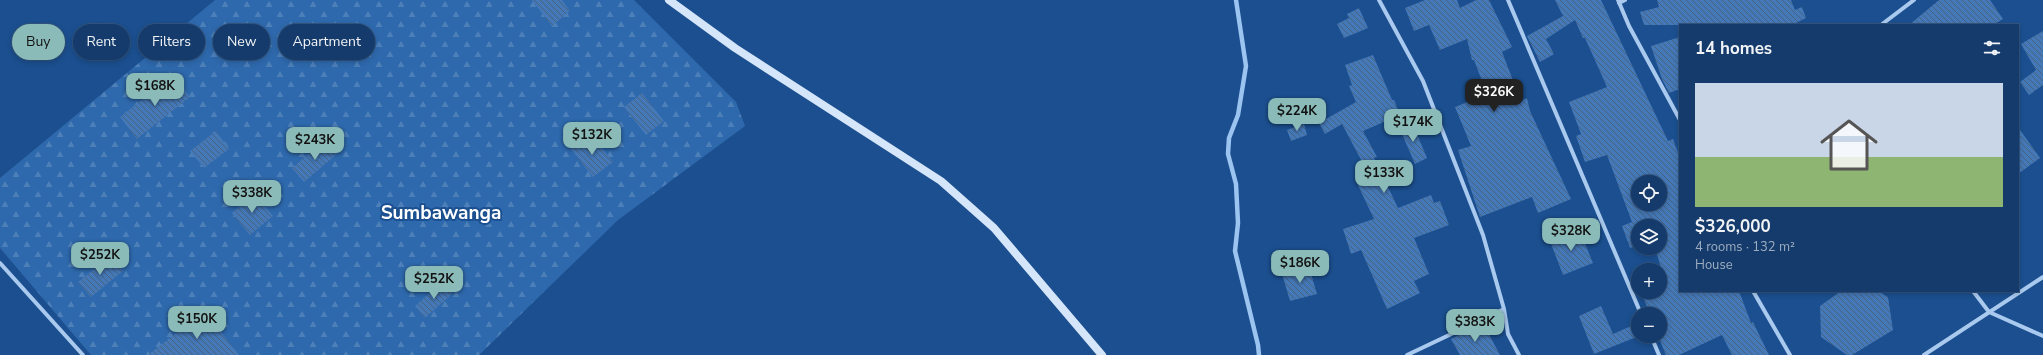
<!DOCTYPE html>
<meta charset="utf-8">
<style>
body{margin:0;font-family:"Nunito Sans",sans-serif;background:#1d4271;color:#f1f3f6;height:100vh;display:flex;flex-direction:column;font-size:15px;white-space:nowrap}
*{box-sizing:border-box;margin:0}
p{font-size:13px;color:#9dadc1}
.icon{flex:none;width:22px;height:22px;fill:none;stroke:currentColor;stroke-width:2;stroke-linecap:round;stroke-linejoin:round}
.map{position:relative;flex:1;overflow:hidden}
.drawer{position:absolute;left:1679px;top:24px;width:340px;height:268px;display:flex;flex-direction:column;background:#143b6b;border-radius:0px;box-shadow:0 2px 6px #0003,0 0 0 1px #33557e}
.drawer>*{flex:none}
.guide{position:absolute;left:12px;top:24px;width:380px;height:36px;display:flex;gap:8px}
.tools{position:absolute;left:1631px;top:175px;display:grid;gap:8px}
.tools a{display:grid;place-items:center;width:36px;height:36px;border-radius:50%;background:#143b6b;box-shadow:0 2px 6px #0003,0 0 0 1px #33557e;font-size:20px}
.price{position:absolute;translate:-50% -34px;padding:0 9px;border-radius:8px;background:#8bbbb9;color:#111;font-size:13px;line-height:26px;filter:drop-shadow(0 1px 2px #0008)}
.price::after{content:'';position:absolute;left:50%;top:24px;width:12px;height:9px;margin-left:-6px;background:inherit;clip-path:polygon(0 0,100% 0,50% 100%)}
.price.current{background:#222;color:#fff}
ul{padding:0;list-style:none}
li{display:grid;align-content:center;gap:8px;height:212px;padding:0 16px}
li+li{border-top:1px solid #33557e}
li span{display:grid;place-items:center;height:124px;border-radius:0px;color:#555}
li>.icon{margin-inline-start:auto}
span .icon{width:72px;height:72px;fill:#fffc;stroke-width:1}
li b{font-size:17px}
h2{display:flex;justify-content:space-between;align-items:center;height:48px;padding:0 16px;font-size:17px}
.pill{padding:0 14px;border-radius:18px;background:#143b6b;box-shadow:0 2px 6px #0003,0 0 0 1px #33557e;font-size:14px;line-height:36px}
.pill.current{background:#8bbbb9;color:#111}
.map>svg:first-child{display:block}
</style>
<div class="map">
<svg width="2043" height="355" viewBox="0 0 2043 355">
<defs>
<pattern id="forest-firs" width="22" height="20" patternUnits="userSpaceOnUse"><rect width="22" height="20" fill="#2e69ad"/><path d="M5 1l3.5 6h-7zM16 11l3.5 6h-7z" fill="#4d80b9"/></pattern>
<pattern id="building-back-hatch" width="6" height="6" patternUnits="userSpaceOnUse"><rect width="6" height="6" fill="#4478b7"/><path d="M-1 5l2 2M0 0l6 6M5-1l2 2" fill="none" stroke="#486282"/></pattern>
</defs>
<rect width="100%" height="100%" fill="#1b4f8f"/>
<path fill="url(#forest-firs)" d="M215,0H634L736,102L745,126L618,220L479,355H91L0,248V178Z"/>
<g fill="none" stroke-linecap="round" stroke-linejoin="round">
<path stroke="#9cc4f0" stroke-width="4.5" d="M1236,0L1246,66L1238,115L1229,138L1228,154L1236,184L1238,223L1235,251L1258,345L1259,355"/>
</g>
<path fill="url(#building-back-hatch)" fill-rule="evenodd" d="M532,0H562L570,11L552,26Z
M1425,0H1457L1460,8L1476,0H1489L1512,47L1502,52L1521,101L1527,98L1530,111L1571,199L1538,213L1532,197L1480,217L1458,150L1471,146L1455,107L1487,94L1474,60H1472L1467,39L1440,50L1429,25L1414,31L1405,8Z
M1555,0H1601L1668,141L1673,139L1680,158V291H1739L1751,323L1753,322L1769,355H1732L1722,335L1679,355H1666L1658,336H1660V314H1650L1641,292H1660V279L1664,277L1655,248H1660V226H1638V245L1630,248L1622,226L1632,222L1607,155L1585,162L1576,136L1581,134L1569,102L1607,87L1585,38H1583L1575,20L1546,39L1554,54L1540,62L1527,36L1563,16ZM1638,182H1660V204H1638Z
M1657,0H1791L1795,10L1802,7L1806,18L1792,25H1644L1640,12L1659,7Z
M1939,0H1990L2003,19L1993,25H1909Z
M1359,8L1368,28L1344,38L1337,24L1349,18L1347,14Z
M2043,31V85L2029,95L2020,82L2036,70L2021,44Z
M1680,37V89L1669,93L1662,79L1651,46Z
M1373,55L1392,100H1394L1400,115L1363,131L1377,157L1374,158L1398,208L1431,195L1434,203L1440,201L1449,225L1414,238L1429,274L1414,281L1420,293L1387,309L1361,250L1351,254L1343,229L1374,219L1355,179L1368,173L1342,124L1325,134L1319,123L1356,102L1349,86L1352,85L1345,65Z
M174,75L190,97L137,139L120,117Z
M642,93L664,121L646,135L624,107Z
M1412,122L1427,158L1415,164L1399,127Z
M1304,124L1307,135L1291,141L1287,130Z
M2018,127L2040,158L2018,174Z
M216,131L229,149L204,168L190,151Z
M591,134L613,162L593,177L571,149Z
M326,139L337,154L304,182L292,168Z
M255,194L273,216L250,235L232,213Z
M1579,229L1593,263L1563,275L1550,241Z
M110,256L123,271L91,297L78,282Z
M1309,267L1317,294L1290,301L1282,274Z
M442,282L452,294L425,318L415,306Z
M1841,291H1878L1888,297L1893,330L1852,355H1847L1821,337L1820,306Z
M1601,306L1613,334L1638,323L1639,336L1594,354L1579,316Z
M204,311L239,355H148Z
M1483,323L1500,355H1460L1451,339Z"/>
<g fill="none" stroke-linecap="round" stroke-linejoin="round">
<path stroke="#a9c9ee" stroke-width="4" d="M1379,0L1423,81L1483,235L1504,309L1508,334L1519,355
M1508,0L1641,314
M1618,0L1629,26L1680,120
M1619,3L1625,0
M1881,25L1914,0
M0,263L83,355
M1753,291L1790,355
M1973,291L1989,312L2043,336
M1651,336L1659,355
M1407,355L1504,309
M1924,355L2043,277"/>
<path stroke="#d6e6fa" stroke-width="8" d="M669,0L735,48L941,181L994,228L1102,355"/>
</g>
<g text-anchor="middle" stroke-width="4" stroke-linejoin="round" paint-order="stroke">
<g font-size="19" font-weight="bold" fill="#fff" stroke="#1b4f8f">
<text x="441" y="219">Sumbawanga</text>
</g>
</g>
</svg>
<div class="tools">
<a><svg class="icon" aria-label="locate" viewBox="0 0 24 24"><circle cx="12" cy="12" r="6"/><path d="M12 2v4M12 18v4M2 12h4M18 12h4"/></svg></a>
<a><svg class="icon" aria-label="layers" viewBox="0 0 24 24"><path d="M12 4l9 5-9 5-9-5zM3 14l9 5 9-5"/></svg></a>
<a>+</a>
<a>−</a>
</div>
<b class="price" style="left:155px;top:107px">$168K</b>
<b class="price current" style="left:1494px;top:113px">$326K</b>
<b class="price" style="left:1297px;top:132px">$224K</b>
<b class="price" style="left:1413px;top:143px">$174K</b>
<b class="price" style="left:592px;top:156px">$132K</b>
<b class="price" style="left:315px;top:161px">$243K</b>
<b class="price" style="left:1384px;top:194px">$133K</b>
<b class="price" style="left:252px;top:214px">$338K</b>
<b class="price" style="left:1571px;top:252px">$328K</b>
<b class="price" style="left:100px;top:276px">$252K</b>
<b class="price" style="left:1300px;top:284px">$186K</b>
<b class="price" style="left:434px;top:300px">$252K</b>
<b class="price" style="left:197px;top:340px">$150K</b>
<b class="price" style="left:1475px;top:343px">$383K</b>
<div class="guide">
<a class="pill current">Buy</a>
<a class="pill">Rent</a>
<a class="pill">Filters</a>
<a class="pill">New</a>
<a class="pill">Apartment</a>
</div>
<section class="drawer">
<h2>14 homes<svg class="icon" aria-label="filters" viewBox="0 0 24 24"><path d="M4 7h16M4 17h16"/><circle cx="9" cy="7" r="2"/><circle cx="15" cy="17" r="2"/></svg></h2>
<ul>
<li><span style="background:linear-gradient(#c9d6e8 60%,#8fb573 0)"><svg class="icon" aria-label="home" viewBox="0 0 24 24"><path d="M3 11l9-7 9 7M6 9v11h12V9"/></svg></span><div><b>$326,000</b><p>4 rooms · 132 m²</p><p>House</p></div></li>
</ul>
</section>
</div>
